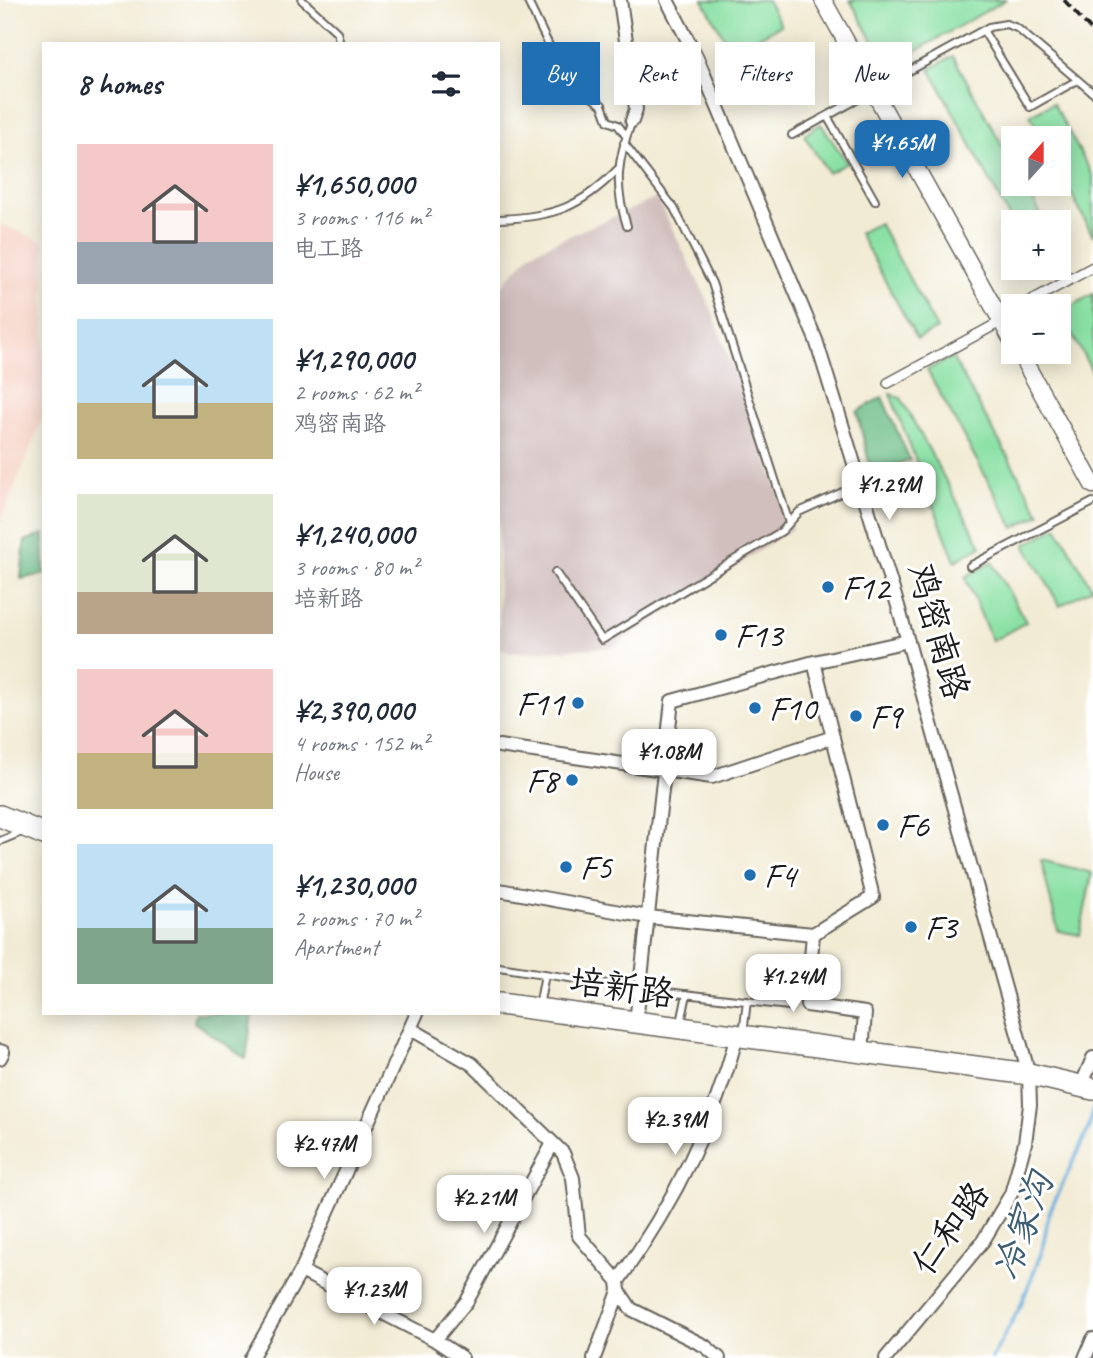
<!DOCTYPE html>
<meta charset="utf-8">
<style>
body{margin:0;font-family:Caveat,"LXGW WenKai TC",sans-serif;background:#f6f6f7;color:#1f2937;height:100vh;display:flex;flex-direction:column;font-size:26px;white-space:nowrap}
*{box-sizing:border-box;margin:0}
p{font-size:23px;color:#747a83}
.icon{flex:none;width:38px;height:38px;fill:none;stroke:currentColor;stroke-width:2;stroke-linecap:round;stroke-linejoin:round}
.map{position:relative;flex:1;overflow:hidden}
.sheet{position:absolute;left:42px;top:42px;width:458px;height:973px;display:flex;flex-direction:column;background:#fff;border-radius:0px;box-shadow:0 4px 18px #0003}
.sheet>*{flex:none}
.banner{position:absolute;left:522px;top:42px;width:466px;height:63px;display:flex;gap:14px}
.needle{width:46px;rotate:21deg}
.tools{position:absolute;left:1001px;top:126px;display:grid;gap:14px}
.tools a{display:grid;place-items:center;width:70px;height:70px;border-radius:0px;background:#fff;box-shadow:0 4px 18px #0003;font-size:35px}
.price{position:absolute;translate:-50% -60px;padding:0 16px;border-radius:14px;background:#fff;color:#222;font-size:23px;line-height:46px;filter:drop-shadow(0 2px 4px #0008)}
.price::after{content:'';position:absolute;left:50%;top:42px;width:21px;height:16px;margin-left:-10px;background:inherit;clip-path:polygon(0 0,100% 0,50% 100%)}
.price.selected{background:#1f6fb2;color:#fff}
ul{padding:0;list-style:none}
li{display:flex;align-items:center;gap:21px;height:175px;padding:0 35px}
li span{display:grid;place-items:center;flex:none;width:196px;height:140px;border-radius:0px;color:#555}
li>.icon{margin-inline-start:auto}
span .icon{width:84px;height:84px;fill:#fffc;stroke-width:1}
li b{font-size:30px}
h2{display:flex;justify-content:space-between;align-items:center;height:84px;padding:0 35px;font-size:30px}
.tag{padding:0 24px;border-radius:0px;background:#fff;box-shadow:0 4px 18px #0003;font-size:24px;line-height:63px}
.tag.selected{background:#1f6fb2;color:#fff}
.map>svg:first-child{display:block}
</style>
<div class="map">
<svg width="1093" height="1358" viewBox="0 0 1093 1358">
<rect width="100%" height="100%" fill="#fff"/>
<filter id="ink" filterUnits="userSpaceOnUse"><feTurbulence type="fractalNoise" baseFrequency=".0143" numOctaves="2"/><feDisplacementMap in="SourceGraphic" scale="14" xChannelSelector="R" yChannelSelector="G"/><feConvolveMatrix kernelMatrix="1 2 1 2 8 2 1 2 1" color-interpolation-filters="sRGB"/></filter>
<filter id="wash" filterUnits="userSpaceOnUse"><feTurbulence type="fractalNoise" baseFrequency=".00686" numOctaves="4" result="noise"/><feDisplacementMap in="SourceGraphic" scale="28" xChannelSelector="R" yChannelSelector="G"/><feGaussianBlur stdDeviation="1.57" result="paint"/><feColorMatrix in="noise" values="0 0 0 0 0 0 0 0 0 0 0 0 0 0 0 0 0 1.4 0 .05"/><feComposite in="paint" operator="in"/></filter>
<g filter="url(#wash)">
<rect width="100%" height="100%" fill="#f2ebd4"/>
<path fill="#f6d2c4" d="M0,224L44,242V415L0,523Z"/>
<path fill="#d1bfbe" d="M657,198L711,308L792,529L613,647L511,653L499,649V289L532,252Z"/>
<path fill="#8be1a5" stroke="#547e60" stroke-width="2" d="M703,0H767L781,25L732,52Z
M850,0H1005L888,67Z
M953,56L1013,165V184H1024L1045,222L1013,224L930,69Z
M1053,103L1093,176V236L1059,170V138H1042L1030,115Z
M821,124L847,163L828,173L804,135Z
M879,223L937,329L917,339L859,233Z
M1093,294V373L1060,313Z
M952,357L1040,514L1014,528L927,370Z
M890,394L901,398L981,546L955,561Z
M1057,527L1092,588L1060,606L1025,545Z
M992,562L1026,622L992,641L965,577Z
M1041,860L1092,873L1080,935L1058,931Z"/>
<path fill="#70bf8a" stroke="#466e53" stroke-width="2" d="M882,397L910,460L872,475L857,412Z
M44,534V574L21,579L25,541Z
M196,1013H252L246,1059L194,1022Z"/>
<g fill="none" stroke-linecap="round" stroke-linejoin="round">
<path stroke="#66addd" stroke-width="3.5" d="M992,1358L1020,1307L1042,1251L1049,1213L1088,1130L1093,1110"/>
</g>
</g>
<g filter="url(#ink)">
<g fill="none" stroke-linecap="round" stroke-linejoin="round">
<defs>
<path id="service" d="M302,0L337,32L340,44
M527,0L559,66L569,80L602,105L608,121L618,125L626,136
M983,30L1030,107L1076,81
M792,135L827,116
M624,143L674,208L712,283L789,523
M875,201L827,116L989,27L1006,24L1017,28L1093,93
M499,219C553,217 580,208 618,169
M627,226C614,186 617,160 632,121
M970,566L1093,502
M555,572L602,640L782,531L799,512L860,484
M0,841L24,831
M499,967L640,989L789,1006
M539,1007L545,974
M681,1023L687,994
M743,1034L747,1001"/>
<path id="pedestrian" d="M1021,306L1093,267
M999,316L1013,310
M888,383L1002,321"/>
<path id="minor" d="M620,0L636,109L632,121
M667,0L697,58L816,340L898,606L1029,1074L1030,1105L1025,1143L1011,1194L983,1241L886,1358
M499,746L712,777L833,737
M499,890L648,917L813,934L873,897L814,662
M813,934L807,1005L865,1013L862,1052
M636,1022L672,701L814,662L908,641
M411,1029L472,1064L563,1153L573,1178L579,1236L618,1281L619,1291L594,1358
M0,1051L3,1052L0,1058
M1081,1086L1093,1058
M301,1271L435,1340L462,1358
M618,1281C672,1206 713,1125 737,1036
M619,1291L631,1309L705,1346L719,1358
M435,1340L467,1301L553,1143
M251,1358L301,1271L417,1013
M1085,1358L1093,1339"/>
<path id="tertiary" d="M823,0L1013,342
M1019,352L1093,485"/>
<path id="trunk" d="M0,816L44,834
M499,1004L1029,1074L1093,1089"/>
</defs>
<use href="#service" stroke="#67645c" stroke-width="10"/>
<use href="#pedestrian" stroke="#67645c" stroke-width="12"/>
<use href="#minor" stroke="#67645c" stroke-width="16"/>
<use href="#tertiary" stroke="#67645c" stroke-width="19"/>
<use href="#trunk" stroke="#67645c" stroke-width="24"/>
<use href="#service" stroke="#fff" stroke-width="6"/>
<use href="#pedestrian" stroke="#fff" stroke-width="9"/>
<use href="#minor" stroke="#fff" stroke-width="12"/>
<use href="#tertiary" stroke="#fff" stroke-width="16"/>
<use href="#trunk" stroke="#fff" stroke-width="21"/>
<path stroke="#1c1c1c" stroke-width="3.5" stroke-dasharray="10 5" stroke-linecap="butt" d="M1064,0L1093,32"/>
</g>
</g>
<g fill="#1f6fb2" stroke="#fff" stroke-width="2.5">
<circle cx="828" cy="587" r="7"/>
<circle cx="721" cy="635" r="7"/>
<circle cx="578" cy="703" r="7"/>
<circle cx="755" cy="708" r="7"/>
<circle cx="856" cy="716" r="7"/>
<circle cx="572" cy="780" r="7"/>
<circle cx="883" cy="825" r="7"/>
<circle cx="566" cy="867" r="7"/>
<circle cx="750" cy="875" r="7"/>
<circle cx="911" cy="927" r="7"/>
</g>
<g text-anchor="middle" stroke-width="6" stroke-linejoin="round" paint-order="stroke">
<g font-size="35" fill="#1c1c1c" stroke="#fff" text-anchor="start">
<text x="842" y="599">F12</text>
<text x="735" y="647">F13</text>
<text x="564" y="715" text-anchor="end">F11</text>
<text x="769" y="720">F10</text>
<text x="870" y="728">F9</text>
<text x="558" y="792" text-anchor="end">F8</text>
<text x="897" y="837">F6</text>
<text x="580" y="879">F5</text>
<text x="764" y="887">F4</text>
<text x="925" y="939">F3</text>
</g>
<g font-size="35" fill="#1c1c1c" stroke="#fff">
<text transform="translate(939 631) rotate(74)" y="12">鸡密南路</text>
<text transform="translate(622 987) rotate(8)" y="12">培新路</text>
<text transform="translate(950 1228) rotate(-54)" y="12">仁和路</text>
</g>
<g font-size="37" font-style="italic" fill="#3d5d73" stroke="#fff">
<text transform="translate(1022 1226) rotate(-70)" y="13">冷家沟</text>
</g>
</g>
</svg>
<div class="tools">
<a><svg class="needle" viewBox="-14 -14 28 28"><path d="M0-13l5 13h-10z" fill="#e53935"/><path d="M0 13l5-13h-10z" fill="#747a83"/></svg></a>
<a>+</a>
<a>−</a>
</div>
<b class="price selected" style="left:902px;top:180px">¥1.65M</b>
<b class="price" style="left:889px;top:522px">¥1.29M</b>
<b class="price" style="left:669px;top:789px">¥1.08M</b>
<b class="price" style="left:793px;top:1014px">¥1.24M</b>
<b class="price" style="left:675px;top:1157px">¥2.39M</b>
<b class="price" style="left:324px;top:1181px">¥2.47M</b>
<b class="price" style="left:484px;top:1235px">¥2.21M</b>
<b class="price" style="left:374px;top:1327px">¥1.23M</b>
<div class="banner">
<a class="tag selected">Buy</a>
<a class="tag">Rent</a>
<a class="tag">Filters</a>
<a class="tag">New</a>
</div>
<section class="sheet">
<h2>8 homes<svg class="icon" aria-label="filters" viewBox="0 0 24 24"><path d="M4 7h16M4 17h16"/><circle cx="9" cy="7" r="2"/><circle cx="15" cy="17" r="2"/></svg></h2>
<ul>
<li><span style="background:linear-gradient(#f6c9c9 70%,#9aa5b1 0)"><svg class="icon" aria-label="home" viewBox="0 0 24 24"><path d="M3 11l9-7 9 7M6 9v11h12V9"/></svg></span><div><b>¥1,650,000</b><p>3 rooms · 116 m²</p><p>电工路</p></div></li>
<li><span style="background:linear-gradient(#bfe0f5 60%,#c2b280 0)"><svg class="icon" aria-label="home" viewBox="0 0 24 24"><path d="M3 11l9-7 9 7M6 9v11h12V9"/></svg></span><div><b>¥1,290,000</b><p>2 rooms · 62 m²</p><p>鸡密南路</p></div></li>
<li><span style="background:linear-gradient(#dfe7d0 70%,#b9a48a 0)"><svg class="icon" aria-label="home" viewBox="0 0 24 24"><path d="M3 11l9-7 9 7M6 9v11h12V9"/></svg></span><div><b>¥1,240,000</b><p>3 rooms · 80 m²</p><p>培新路</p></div></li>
<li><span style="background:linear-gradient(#f6c9c9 60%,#c2b280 0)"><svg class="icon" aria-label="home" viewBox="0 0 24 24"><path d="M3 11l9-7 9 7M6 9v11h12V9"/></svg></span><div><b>¥2,390,000</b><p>4 rooms · 152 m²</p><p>House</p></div></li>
<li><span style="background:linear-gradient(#bfe0f5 60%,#7fa58c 0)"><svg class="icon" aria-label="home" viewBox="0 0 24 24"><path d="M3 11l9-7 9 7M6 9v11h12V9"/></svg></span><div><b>¥1,230,000</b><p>2 rooms · 70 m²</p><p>Apartment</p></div></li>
</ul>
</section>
</div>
